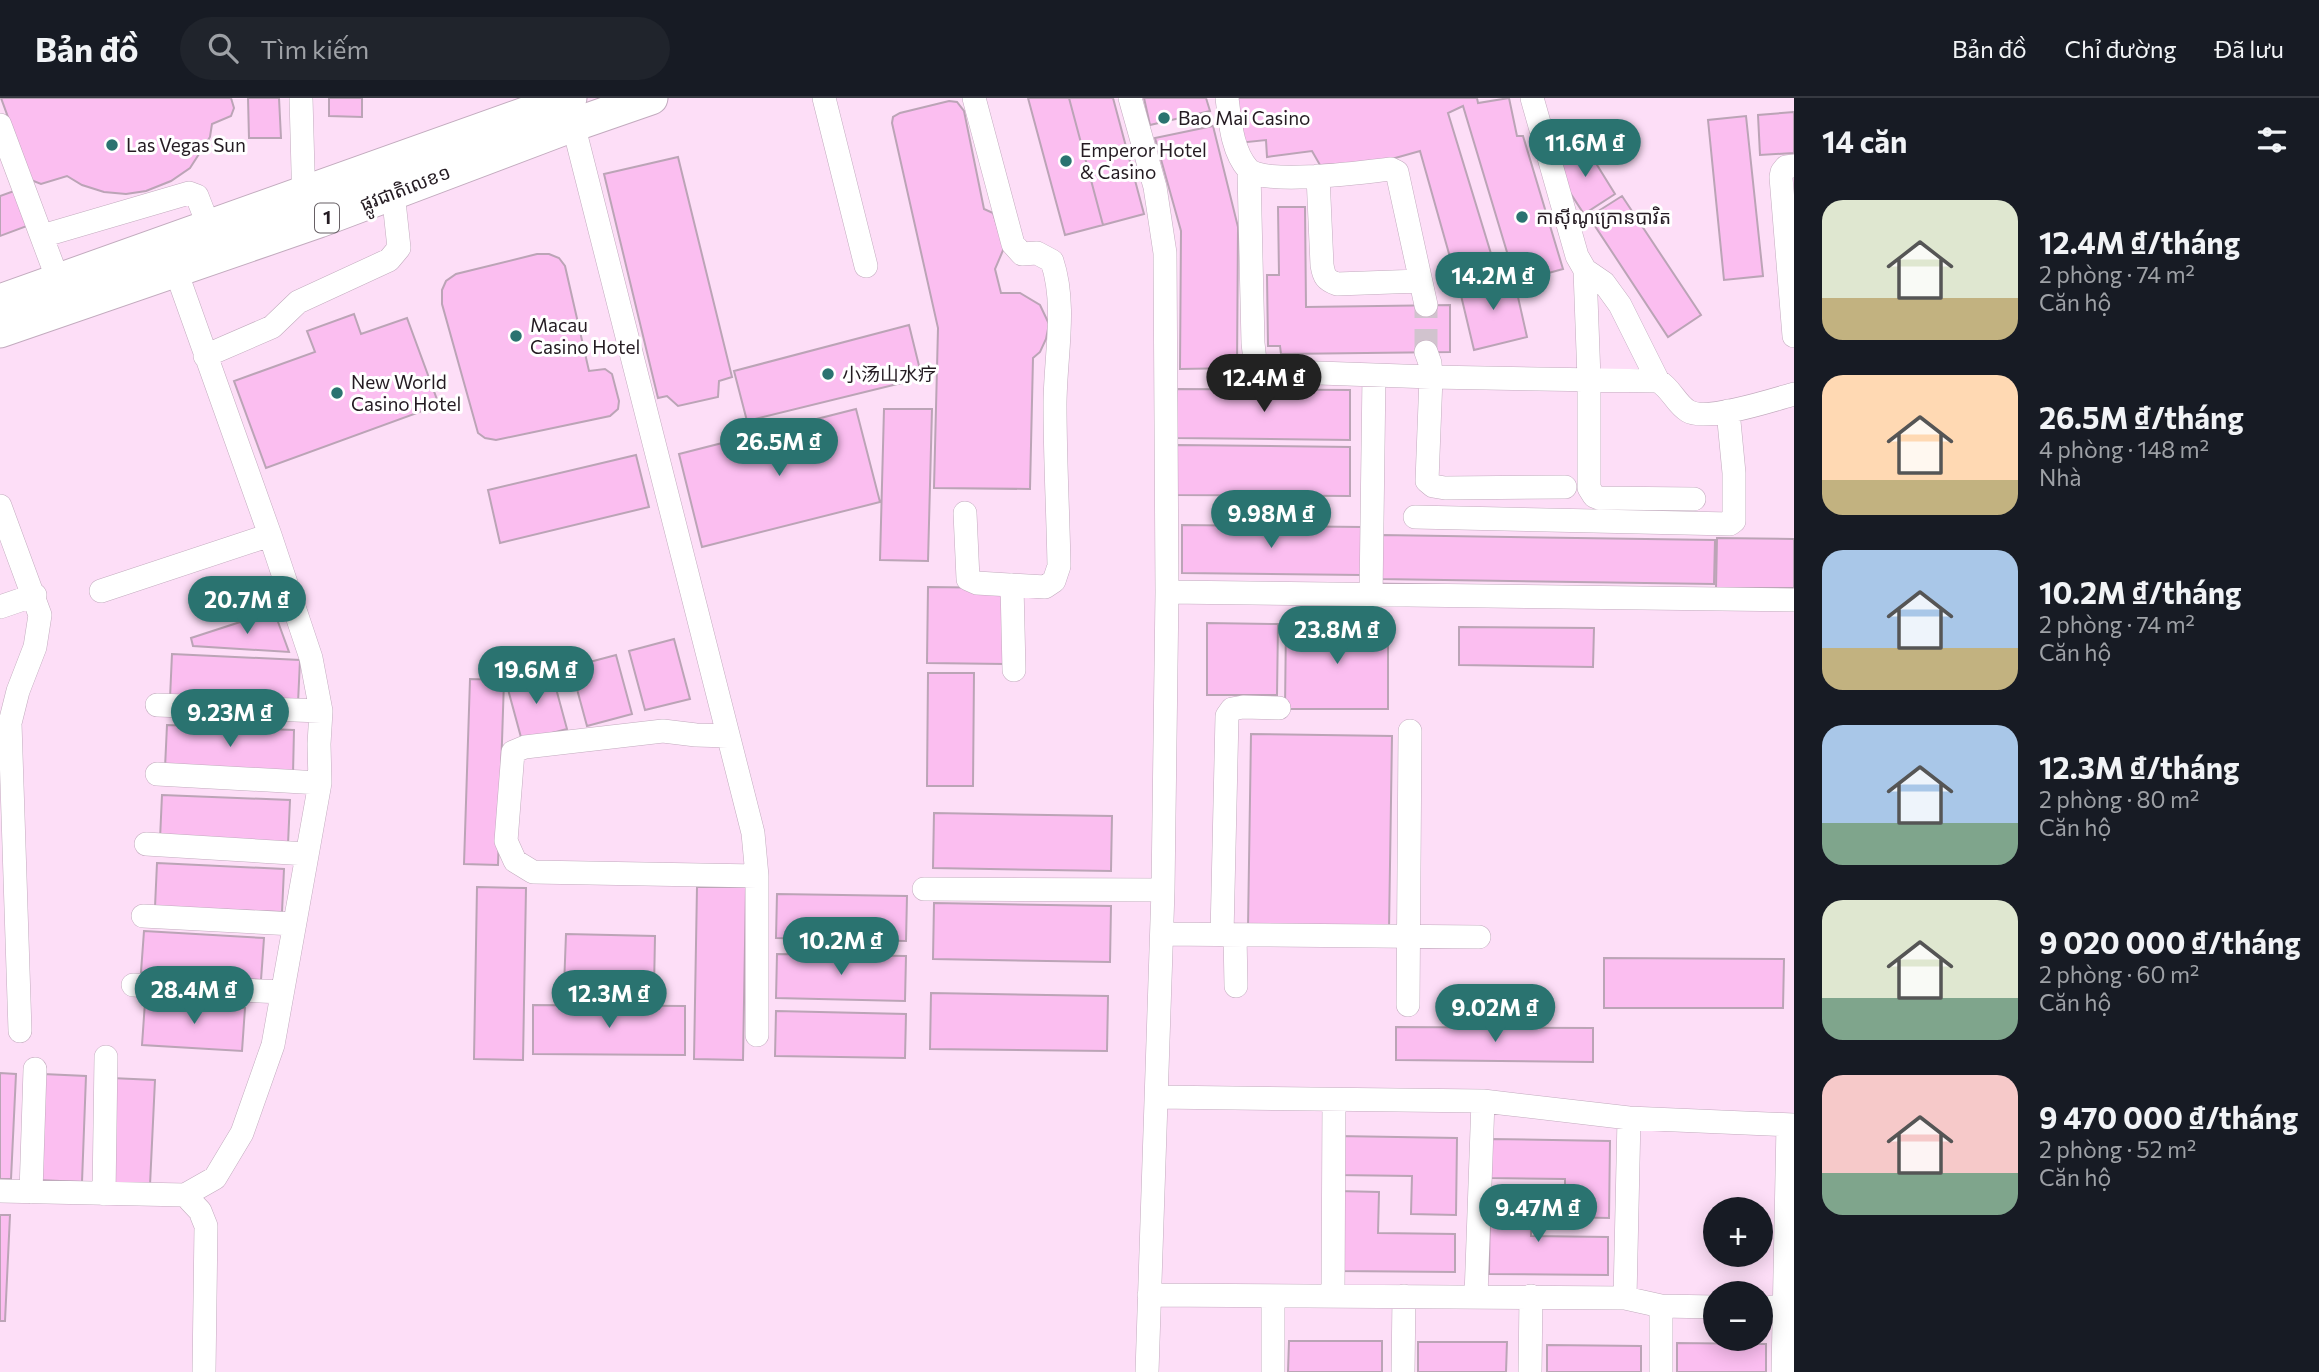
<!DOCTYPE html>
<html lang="vi">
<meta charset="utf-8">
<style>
body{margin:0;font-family:Commissioner,"Noto Sans SC","Noto Sans Khmer",sans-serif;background:#20242c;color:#f1f3f6;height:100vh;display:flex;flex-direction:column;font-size:26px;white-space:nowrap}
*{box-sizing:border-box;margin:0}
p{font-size:23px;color:#9ea1a6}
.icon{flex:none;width:38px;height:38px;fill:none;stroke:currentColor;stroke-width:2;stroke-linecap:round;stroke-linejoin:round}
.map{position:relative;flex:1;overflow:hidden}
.panel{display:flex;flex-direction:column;background:#171b24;width:525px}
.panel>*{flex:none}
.fabs{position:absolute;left:1703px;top:1099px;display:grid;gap:14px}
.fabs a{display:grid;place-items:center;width:70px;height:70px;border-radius:50%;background:#171b24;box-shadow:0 4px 18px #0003;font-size:35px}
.price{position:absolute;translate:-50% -60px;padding:0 16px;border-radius:24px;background:#2a7370;color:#fff;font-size:23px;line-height:46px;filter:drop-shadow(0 2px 4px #0008)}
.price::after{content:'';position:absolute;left:50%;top:42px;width:21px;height:16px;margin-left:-10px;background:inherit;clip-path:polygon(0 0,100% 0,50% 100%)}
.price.active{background:#222;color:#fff}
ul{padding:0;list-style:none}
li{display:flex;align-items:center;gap:21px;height:175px;padding:0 28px}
li span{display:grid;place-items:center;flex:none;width:196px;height:140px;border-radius:21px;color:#555}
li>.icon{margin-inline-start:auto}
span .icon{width:84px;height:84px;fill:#fffc;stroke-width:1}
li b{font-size:30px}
h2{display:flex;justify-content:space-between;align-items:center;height:84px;padding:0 28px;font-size:30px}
header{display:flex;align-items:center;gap:42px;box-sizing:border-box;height:98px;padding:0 35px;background:#171b24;border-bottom:2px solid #363941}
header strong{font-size:33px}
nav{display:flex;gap:38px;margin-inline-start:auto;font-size:24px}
.search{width:490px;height:63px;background:#20242c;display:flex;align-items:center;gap:18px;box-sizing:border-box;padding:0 24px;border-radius:38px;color:#9ea1a6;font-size:26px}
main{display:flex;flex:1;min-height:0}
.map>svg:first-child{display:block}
</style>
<header>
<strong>Bản đồ</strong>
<div class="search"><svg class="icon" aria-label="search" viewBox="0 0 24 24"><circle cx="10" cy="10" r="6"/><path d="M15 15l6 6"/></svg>Tìm kiếm</div>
<nav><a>Bản đồ</a><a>Chỉ đường</a><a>Đã lưu</a></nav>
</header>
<main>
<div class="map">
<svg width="1794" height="1274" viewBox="0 0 1794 1274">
<rect width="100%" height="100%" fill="#fcedf9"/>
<path fill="#fddef7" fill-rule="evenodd" d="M0,0H1794V1274H0ZM1715,1111H1760V1157H1715ZM1715,1195H1760V1241H1715Z"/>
<path fill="#fbbef0" stroke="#bba4b6" stroke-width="2" d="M1,0H231L234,10L231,18L212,26L210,39L190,70L171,83L146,93L126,96L104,94L82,87L67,78L41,86L31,82Z
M248,0H279L281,40H249Z
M329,0H362V19L329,18Z
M1028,0H1069L1103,127L1065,137Z
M1069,0H1113L1144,116L1103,127Z
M1144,0H1206L1210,13L1150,27Z
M1233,0H1477L1478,5L1509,0L1517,38H1523L1563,171L1516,184L1463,8L1448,15L1496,172L1457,184L1420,53L1381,64L1320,67L1312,53L1267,59L1266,42L1238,45Z
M949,3L957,4L964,13L984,111L993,115L1004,150L995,171L1001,195H1020L1040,207L1049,226L1046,241L1040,254L1033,260L1030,391L934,390L938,230L892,25L893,19L900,15Z
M1794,14V55L1760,57L1758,17Z
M1746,18L1763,178L1724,182L1708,22Z
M1213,28L1238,129L1237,270L1180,271L1181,133L1155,40Z
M1584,46L1615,96L1584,116L1567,90L1559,56Z
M678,59L732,279L719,283L718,299L678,308L667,298L658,300L604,76Z
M14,93L27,128L0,138V98Z
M1622,98L1701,217L1668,239L1589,119Z
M1278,109H1305L1306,209L1450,207V254L1281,256L1280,248H1268L1267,177H1279Z
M537,156H549L559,160L565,168L589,273L605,271L612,276L619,303L618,311L610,318L496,342L485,340L478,335L442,206V192L446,183L456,176Z
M1513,177L1527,239L1474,252L1459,189Z
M354,216L361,236L407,220L439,307L266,370L234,283L315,254L307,233Z
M909,227L922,280L747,323L734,273Z
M1177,291L1350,292V342L1176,340Z
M856,311L880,404L702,449L679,356Z
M884,311H932L928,463L880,462Z
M1177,347L1350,349V398L1176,397Z
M636,357L649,409L500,445L488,392Z
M1182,427L1361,429V477L1182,475Z
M1381,437L1715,442L1714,486L1380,481Z
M1717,440L1794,441V490H1716Z
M928,489L1006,490L1005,566L927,565Z
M274,513L289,554L193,548L191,540Z
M1207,525L1278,526L1277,597H1207Z
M1286,525L1388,526V611H1285Z
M1459,529L1594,530L1593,569L1459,567Z
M674,541L690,601L645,612L629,553Z
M172,556L300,562L298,605L170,600Z
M616,557L632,616L587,628L571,569Z
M551,572L567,631L522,643L506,584Z
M928,575H974L973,688H927Z
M470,581L504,582L498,767L464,766Z
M167,627L294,632L293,676L165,670Z
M1251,636L1392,638L1389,832L1248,830Z
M162,697L290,702L288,746L160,741Z
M934,715L1112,718L1111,773L933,770Z
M157,765L284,771L282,814L155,809Z
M477,789L526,790L523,962L474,961Z
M697,789H746L743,962L694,961Z
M777,796L907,798L906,843L776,840Z
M934,805L1111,808L1110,864L933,861Z
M144,833L264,840L261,882L141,874Z
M566,836L655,838L654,891L564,889Z
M777,856L906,858L905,903L776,900Z
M1604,860L1784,861L1783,910H1604Z
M931,895L1108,898L1107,953L930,951Z
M145,904L245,910L242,953L142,947Z
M533,907L685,908V957L533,956Z
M776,913L906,916L905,960L775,958Z
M1396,929L1593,930V964L1396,962Z
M0,975L16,976L11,1081H0Z
M43,976L86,978L82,1084L38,1082Z
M111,980L155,982L150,1087L107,1085Z
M1337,1038L1457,1040L1456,1117L1411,1116L1412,1078L1337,1077Z
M1490,1041L1610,1043L1609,1120L1565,1119V1081L1490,1080Z
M1337,1093L1379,1094L1378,1135L1455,1136V1174L1336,1173Z
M1490,1096L1532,1097L1531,1138L1608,1139V1177L1489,1176Z
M0,1117H10L5,1223H0Z
M1289,1243H1382V1274H1288Z
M1418,1244H1507L1506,1274H1418Z
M1677,1245L1766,1246V1274H1677Z
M1547,1247L1641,1248V1274H1547Z"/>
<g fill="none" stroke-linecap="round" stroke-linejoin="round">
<path stroke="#d1c3ce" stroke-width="23" stroke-dasharray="23 11" stroke-linecap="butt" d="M1426,254V207"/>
<defs>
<path id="minor" d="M301,0L304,109
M824,0L866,168
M1130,0L1155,89L1165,155L1167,494L1163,792L1147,1274
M1227,0C1230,23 1232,53 1248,71C1263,88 1366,74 1391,71L1397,74L1426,207
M1532,0L1577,158L1585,172L1604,185L1620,207L1658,283
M570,14L753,735L757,778V937
M0,27L58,182
M1794,68L1786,69L1782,74L1781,79L1794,238
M1249,74L1253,245L1255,263L1264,273L1431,279L1430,265L1426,254
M1318,78L1322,167C1324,179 1326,182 1337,186L1420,183
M42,138L189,95L197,98L209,129
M1585,172L1589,281V390L1594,398L1599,400L1694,401
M205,258L272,229L298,204L389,162L399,150L393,94
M1565,389L1445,390L1433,388L1427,383L1431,279L1658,283C1671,290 1676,306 1688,313C1706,324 1773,302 1794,296
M0,408L40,517L35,549L18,593L10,625L20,933
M965,415L968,481L977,485L1045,489L1054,483L1059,468C1058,414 1055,361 1055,307C1055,260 1067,208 1052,163L1037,155L1022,156L1013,146L974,0
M1415,419L1730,426L1734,423V375L1728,313
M1012,487L1014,572
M101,493L270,437
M1167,494L1794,502
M1371,498L1374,277
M0,509L35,497
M157,607L321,613
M728,638L696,637L663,633L525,649L513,654L506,743L515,763L533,774L757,778
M157,676L320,685
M146,746L307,756
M924,791L1163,792
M143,818L294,826
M1162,836L1479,839
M1222,837L1227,618L1232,611L1243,609L1279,610
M1235,837L1236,888
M133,887L282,894
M1408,907L1410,633
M1157,999L1483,1003L1629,1020L1794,1027
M0,1093L185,1097L215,1080L242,1035L273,947L320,685L319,646L321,613L311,560L270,437L176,173
M31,1094L35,971
M104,1096L106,959
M185,1097L200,1113L206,1128L204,1274
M1149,1197L1625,1200L1661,1208L1715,1209
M1273,1198V1274
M1333,1198L1334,1002
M1476,1198L1483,1003
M1625,1200L1629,1020
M1661,1208V1274
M1760,1211L1794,1206
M1403,1274L1404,1198
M1530,1274L1531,1198
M1783,1274L1788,1027"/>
<path id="highway" d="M0,203L570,0
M0,233L319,123L573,27L651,0"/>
</defs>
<use href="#minor" stroke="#c2abbe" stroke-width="24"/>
<use href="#highway" stroke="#c2abbe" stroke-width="35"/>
<use href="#minor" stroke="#fff" stroke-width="23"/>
<use href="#highway" stroke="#fff" stroke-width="33"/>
</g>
<g fill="#2a7370" stroke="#fff" stroke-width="2.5">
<circle cx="1164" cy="20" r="7"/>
<circle cx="112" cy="47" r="7"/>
<circle cx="1066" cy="63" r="7"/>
<circle cx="1522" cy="119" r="7"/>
<circle cx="516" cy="238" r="7"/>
<circle cx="828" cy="276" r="7"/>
<circle cx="337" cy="295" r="7"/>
</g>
<g text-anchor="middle" stroke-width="6" stroke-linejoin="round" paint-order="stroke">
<rect fill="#fff" stroke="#665f64" stroke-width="2" x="315" y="105.5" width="24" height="29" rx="5"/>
<g font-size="18" font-weight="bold" fill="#241b22">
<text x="327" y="126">1</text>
</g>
<g font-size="19" fill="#241b22" stroke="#fff" text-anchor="start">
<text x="1178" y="27">Bao Mai Casino</text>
<text x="126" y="54">Las Vegas Sun</text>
<text x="1080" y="59">Emperor Hotel<tspan x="1080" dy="22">&amp; Casino</tspan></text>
<text x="1536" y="126">កាស៊ីណូក្រោនបាវិត</text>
<text x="530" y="234">Macau<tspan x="530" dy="22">Casino Hotel</tspan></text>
<text x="842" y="283">小汤山水疗</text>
<text x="351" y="291">New World<tspan x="351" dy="22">Casino Hotel</tspan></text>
</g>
<g font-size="19" fill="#241b22" stroke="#fff">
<text transform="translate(405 90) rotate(-21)" y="7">ផ្លូវជាតិលេខ១</text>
</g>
</g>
</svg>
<div class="fabs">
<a>+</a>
<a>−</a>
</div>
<b class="price" style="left:1585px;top:81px">11.6M ₫</b>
<b class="price" style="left:1493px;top:214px">14.2M ₫</b>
<b class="price active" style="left:1264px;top:316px">12.4M ₫</b>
<b class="price" style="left:779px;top:380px">26.5M ₫</b>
<b class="price" style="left:1271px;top:452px">9.98M ₫</b>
<b class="price" style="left:247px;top:538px">20.7M ₫</b>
<b class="price" style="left:1337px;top:568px">23.8M ₫</b>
<b class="price" style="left:536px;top:608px">19.6M ₫</b>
<b class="price" style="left:230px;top:651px">9.23M ₫</b>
<b class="price" style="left:841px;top:879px">10.2M ₫</b>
<b class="price" style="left:194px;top:928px">28.4M ₫</b>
<b class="price" style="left:609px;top:932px">12.3M ₫</b>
<b class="price" style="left:1495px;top:946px">9.02M ₫</b>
<b class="price" style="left:1538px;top:1146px">9.47M ₫</b>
</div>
<section class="panel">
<h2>14 căn<svg class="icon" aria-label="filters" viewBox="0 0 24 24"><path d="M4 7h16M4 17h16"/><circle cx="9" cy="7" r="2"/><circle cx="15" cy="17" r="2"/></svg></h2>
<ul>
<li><span style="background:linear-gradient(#dfe7d0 70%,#c2b280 0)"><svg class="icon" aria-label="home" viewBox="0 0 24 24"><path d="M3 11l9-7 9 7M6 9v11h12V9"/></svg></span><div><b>12.4M ₫/tháng</b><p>2 phòng · 74 m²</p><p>Căn hộ</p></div></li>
<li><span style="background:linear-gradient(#ffd9b3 75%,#c2b280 0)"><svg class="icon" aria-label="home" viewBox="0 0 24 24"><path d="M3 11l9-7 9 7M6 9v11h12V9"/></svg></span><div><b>26.5M ₫/tháng</b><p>4 phòng · 148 m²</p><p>Nhà</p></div></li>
<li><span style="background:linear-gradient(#a9c7e8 70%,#c2b280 0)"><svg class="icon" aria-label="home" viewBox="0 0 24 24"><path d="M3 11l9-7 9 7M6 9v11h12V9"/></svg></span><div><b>10.2M ₫/tháng</b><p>2 phòng · 74 m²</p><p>Căn hộ</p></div></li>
<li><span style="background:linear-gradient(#a9c7e8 70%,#7fa58c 0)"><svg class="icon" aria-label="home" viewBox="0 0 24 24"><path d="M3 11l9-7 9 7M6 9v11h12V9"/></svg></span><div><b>12.3M ₫/tháng</b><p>2 phòng · 80 m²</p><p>Căn hộ</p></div></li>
<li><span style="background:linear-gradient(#dfe7d0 70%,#7fa58c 0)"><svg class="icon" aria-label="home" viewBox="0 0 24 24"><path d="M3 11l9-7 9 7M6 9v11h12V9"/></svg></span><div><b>9 020 000 ₫/tháng</b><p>2 phòng · 60 m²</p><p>Căn hộ</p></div></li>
<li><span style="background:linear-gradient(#f6c9c9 70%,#7fa58c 0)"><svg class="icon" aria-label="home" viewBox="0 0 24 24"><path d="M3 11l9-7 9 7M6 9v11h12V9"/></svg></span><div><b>9 470 000 ₫/tháng</b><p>2 phòng · 52 m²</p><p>Căn hộ</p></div></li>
</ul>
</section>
</main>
